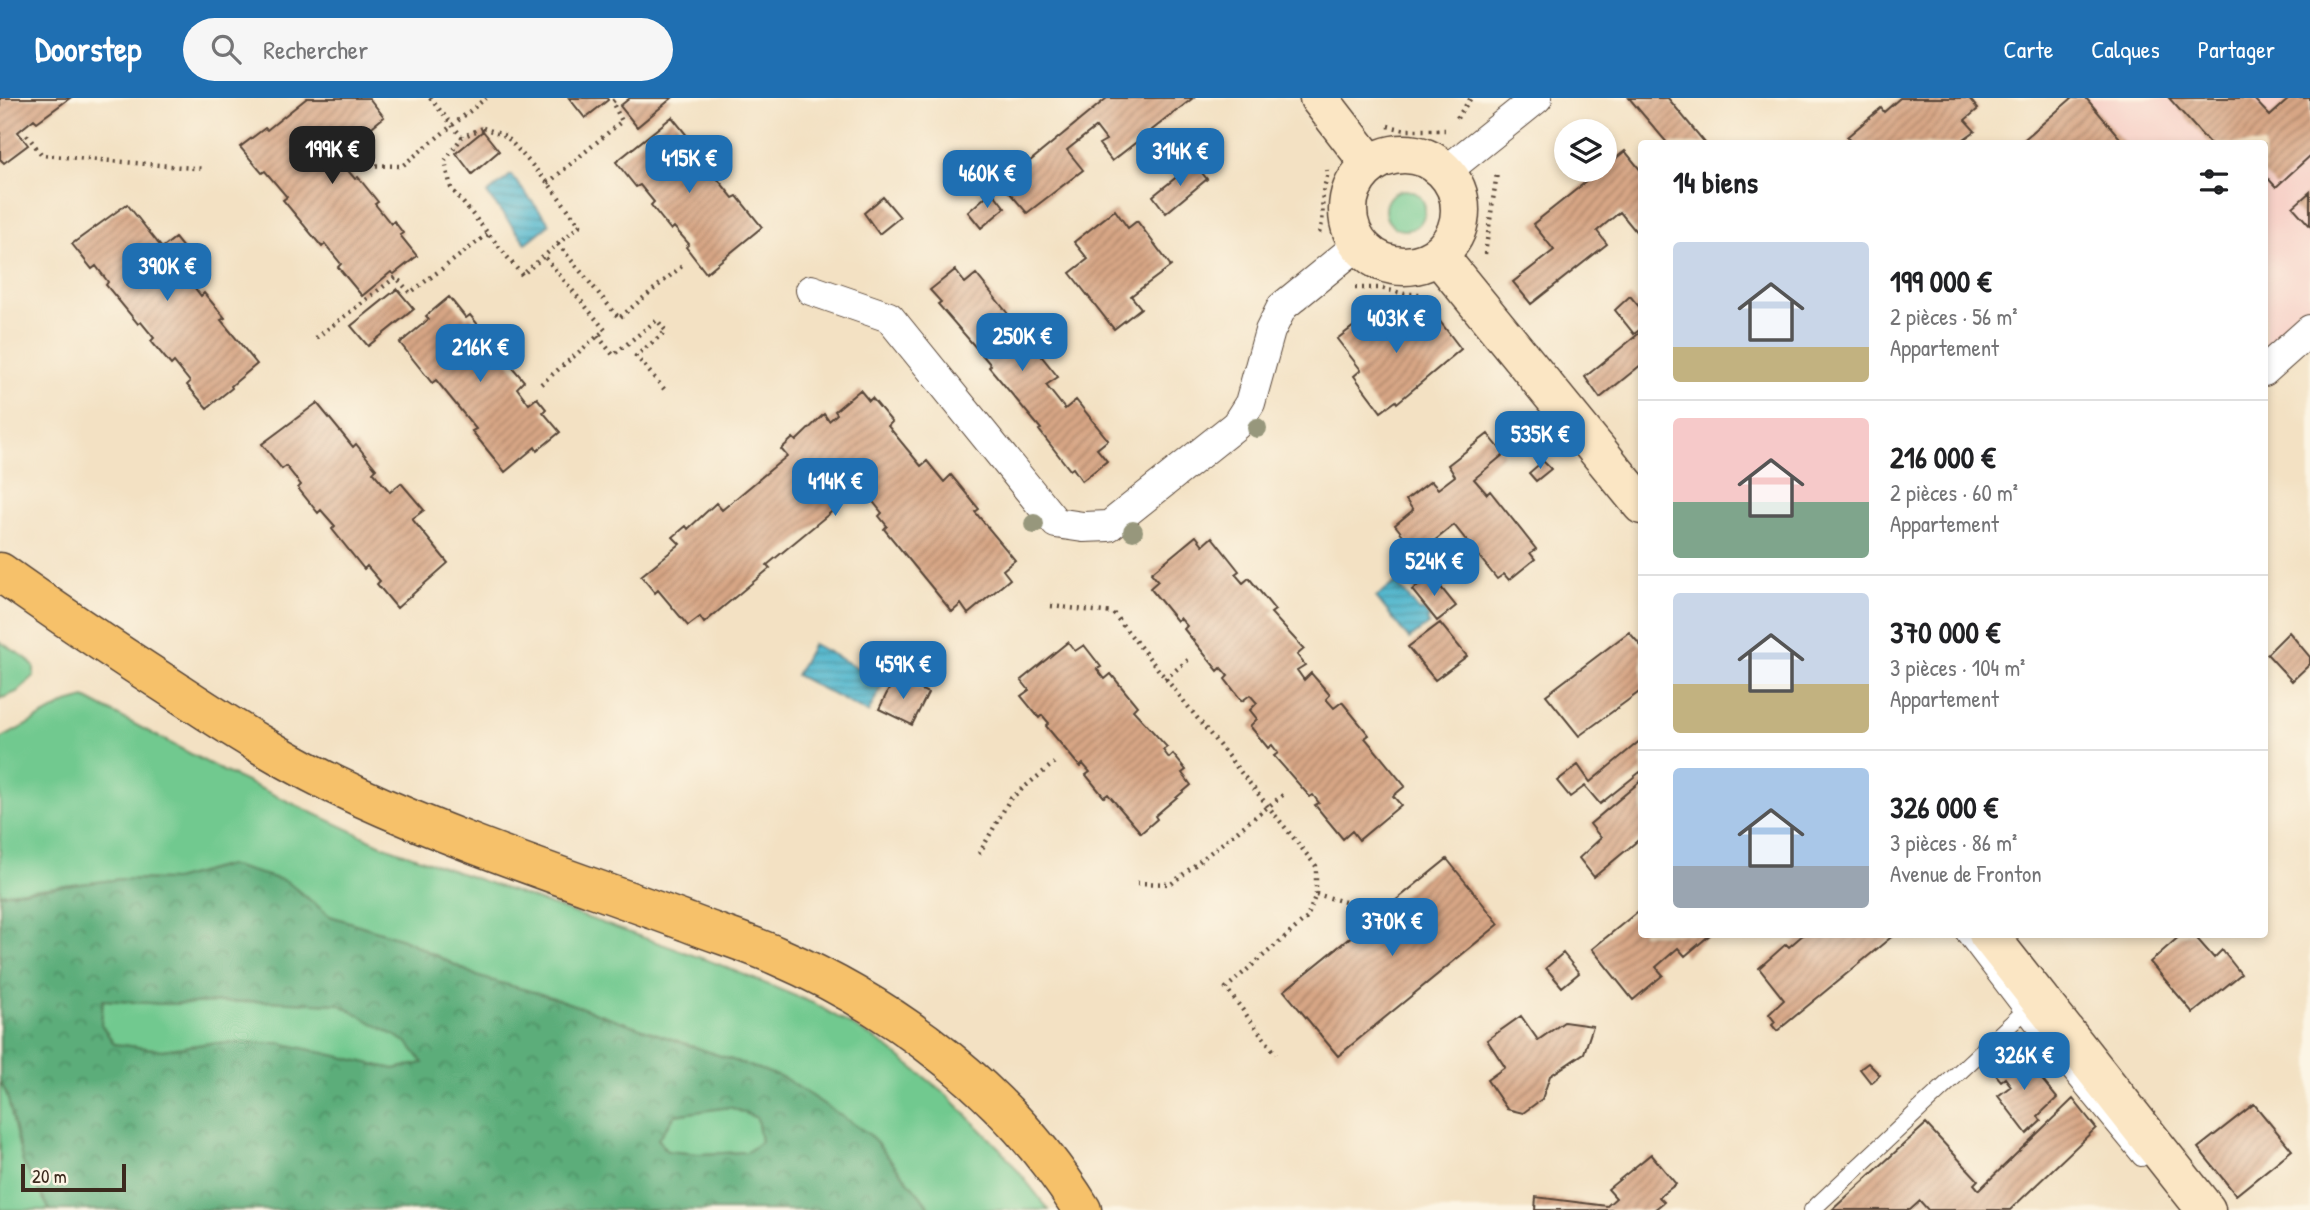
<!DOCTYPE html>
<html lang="fr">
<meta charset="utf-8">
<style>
body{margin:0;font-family:"Patrick Hand",sans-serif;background:#f6f6f6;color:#202124;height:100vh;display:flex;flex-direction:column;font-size:26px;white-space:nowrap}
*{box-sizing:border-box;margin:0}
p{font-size:23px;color:#757577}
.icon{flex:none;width:38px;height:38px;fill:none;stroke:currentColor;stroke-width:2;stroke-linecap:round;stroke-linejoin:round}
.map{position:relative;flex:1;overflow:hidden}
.side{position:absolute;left:1638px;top:42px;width:630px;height:798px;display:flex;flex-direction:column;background:#fff;border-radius:7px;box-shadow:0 4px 10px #0003}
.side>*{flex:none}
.tools{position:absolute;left:1554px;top:21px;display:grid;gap:14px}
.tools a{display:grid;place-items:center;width:63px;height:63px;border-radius:50%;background:#fff;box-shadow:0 4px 10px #0003;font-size:35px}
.scale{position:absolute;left:21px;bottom:18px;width:105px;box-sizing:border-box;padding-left:7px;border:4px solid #3b2a1e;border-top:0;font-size:19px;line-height:24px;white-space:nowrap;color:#3b2a1e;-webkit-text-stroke:5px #fcf5e5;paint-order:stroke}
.price{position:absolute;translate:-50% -60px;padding:0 16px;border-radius:14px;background:#1f6fb2;color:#fff;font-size:23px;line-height:46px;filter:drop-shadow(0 2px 4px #0008)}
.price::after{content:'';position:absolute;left:50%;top:42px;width:21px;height:16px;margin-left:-10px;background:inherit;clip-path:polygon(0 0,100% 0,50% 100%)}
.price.active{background:#222;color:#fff}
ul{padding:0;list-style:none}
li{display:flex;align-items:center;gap:21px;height:175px;padding:0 35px}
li+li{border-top:2px solid #e0e0e0}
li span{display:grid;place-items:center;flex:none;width:196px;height:140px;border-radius:7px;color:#555}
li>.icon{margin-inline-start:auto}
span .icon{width:84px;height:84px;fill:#fffc;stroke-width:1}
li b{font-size:30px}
h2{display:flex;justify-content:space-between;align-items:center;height:84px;padding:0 35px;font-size:30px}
header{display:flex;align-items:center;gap:42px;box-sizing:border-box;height:98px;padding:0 35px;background:#1f6fb2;color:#fff}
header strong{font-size:33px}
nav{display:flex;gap:38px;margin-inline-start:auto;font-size:24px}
.search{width:490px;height:63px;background:#f6f6f6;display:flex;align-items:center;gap:18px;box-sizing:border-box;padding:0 24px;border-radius:38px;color:#757577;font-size:26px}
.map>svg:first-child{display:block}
</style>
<header>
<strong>Doorstep</strong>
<div class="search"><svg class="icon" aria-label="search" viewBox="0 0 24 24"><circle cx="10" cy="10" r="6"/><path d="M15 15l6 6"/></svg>Rechercher</div>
<nav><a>Carte</a><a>Calques</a><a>Partager</a></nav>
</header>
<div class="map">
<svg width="2310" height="1112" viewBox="0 0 2310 1112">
<defs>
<pattern id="forest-crowns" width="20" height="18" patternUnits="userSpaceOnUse" patternTransform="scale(1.75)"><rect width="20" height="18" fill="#5cad7a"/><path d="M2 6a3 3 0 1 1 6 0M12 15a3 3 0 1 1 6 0" fill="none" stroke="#4d8d63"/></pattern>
<pattern id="water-rules" width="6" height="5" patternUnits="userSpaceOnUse" patternTransform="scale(1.75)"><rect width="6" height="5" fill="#4fb6cd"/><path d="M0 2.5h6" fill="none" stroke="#4394a6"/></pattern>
<pattern id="building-hatch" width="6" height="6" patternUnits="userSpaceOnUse" patternTransform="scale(1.75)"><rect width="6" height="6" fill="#d7a685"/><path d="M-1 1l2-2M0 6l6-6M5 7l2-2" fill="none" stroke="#b0876c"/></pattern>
</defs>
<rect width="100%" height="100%" fill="#fcf5e5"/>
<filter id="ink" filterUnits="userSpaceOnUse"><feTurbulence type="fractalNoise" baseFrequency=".0143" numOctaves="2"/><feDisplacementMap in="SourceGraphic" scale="14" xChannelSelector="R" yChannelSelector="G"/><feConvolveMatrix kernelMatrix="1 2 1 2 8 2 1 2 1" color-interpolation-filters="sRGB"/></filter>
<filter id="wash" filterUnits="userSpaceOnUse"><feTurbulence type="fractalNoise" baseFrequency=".00686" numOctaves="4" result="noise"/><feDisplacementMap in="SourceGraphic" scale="28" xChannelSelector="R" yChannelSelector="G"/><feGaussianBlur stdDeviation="1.57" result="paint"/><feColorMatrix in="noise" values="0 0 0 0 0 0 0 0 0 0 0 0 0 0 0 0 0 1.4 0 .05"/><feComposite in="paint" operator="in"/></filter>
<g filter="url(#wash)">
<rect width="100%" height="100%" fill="#f3e1c3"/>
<path fill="#f7d1c8" d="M2072,0H2310V212L2265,252L2264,46H2019Z"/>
<path fill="#71c98f" stroke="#567a56" stroke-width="2" d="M1385 112a20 20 0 1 1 40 0a20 20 0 1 1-40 0Z
M0,544L26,560L34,569V578L17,594L0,601Z
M85,600L223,673L384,748L718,866L815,906L883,946L947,997L1003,1054L1049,1112H932L870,1037L784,980L548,898L479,879L403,841L330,818L285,783L228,767L174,782L121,781L0,796V641L67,605Z
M103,902L164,906L264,903L339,906L408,945L424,965L394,971L280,945H211L162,952L114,946L101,926Z
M0,983L7,997L23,1065L50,1112H0Z
M730,1009L757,1020L761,1044L747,1054L698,1056L667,1053L658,1040L675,1017Z"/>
<path fill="url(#forest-crowns)" stroke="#4c6c4c" stroke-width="2" fill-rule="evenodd" d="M228,767L286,783L330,818L403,841L479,879L548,898L784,980L870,1037L932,1112H50L23,1065L7,997L0,983V796L121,781L174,782ZM103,902L164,906L264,903L339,906L408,945L423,965L394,971L280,945H211L162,952L114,946L101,926ZM730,1009L757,1020L761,1044L747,1054L698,1056L667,1053L658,1041L675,1017Z"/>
<path fill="url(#water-rules)" stroke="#457076" stroke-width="2" d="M511,77L550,126L526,145L487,96Z
M1396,484L1420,514L1423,512L1429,520L1427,523L1429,526L1409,541L1376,499Z
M813,546L884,584L868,615L796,577Z"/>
<g id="blocks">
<path fill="url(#building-hatch)" d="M0,0H70L37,24L34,21L18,34L28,47L4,65L0,61Z
M307,0H369L384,19L346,50L344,68L355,81L358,79L378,104L375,106L391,126L394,123L403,135L400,137L417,158L394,176L391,174L362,198L338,169L341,166L325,146L322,149L283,102L287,99L265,73L262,75L240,49L265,30L267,32Z
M569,0H607L608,2L585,20Z
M630,0H672L637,29L620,8Z
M1107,0H1193L1112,63L1099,46L1106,42L1096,29L1067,52L1083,72L1027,115L1002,86Z
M1629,0H1668L1706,46H1668Z
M1900,0H1969L1978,11L1965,22L1975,33L1957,46H1847L1850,43L1847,39L1881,10L1884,14Z
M2072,0H2086L2125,46H2019Z
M2169,0H2253L2270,18L2290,0H2310V58L2276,89L2264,76V46H2210Z
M672,19L697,50L694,52L733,100L737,98L762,129L706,175L686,149L689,146L674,129L671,132L651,107L654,104L640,87L636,89L616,64Z
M483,33L499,53L472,76L456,55Z
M1625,53L1642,74V141L1620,114L1597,133L1607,146L1531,206L1513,184L1554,152L1533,126L1601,72H1605V69Z
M1194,65L1207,81L1166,115L1153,98Z
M992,93L1005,110L981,130L968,114Z
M2310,94V128L2293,109Z
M883,99L900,119L879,136L864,115Z
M127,106L162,150L175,140L197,167L185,177L201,198L204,195L225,220L221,222L257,266L231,288L232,290L207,310L187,287L190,284L174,264L171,267L151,243L154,240L141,224L138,226L106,187L108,184L96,168L92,171L72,146Z
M1115,112L1128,130L1137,123L1171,168L1131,198L1141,210L1114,231L1070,175L1088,161L1074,144Z
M955,172L965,185L976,176L1008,216L997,224L1015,248L1026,239L1058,279L1046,287L1065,311L1076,302L1108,342L1097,351L1107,363L1082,383L1073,370L1070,372L1039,332L1041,331L989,269L991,267L938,206L941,204L930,192Z
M397,191L414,211L368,248L351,228Z
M1630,198L1642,212V230L1634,236L1615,212Z
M449,199L466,220L470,217L479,228L476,231L488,247L491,244L524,283L517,290L529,306L537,300L546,311L543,314L560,334L537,353L535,349L505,374L472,333L476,331L436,282L432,285L400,245L429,221L426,218Z
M1379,209L1401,238L1432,213L1461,251L1397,305L1396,303L1381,314L1354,278L1361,272L1337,241Z
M1642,233V266L1600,300L1585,279Z
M860,292L869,303L872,300L892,324L888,328L921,368L927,363L944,384L951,377L979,411L975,414L1015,462L1003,472L1010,481L968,516L961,506L952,514L884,431L887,428L879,418L882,415L858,385L837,402L841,406L767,467L770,470L704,525L700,519L688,528L658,492L655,495L641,478L680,446L673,439L686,428L688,431L716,405L722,412L787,358L781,351L793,340L796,343L824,316L829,323L837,316L835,313Z
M317,305L353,349L356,346L376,371L373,374L390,394L401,385L424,412L412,421L448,465L397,510L377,486L380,483L367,468L364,471L332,431L335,428L321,412L318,415L298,390L301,387L286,368L282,371L262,346Z
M1488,336L1504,356L1474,381L1487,396L1490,393L1536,451L1530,455L1535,461L1509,482L1504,476L1497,481L1454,427L1418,456L1395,427L1413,412L1406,402L1431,383L1438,391L1455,378L1448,367Z
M1543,363L1551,371L1536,383L1529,375Z
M1196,438L1203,447L1212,439L1239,473L1235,476L1243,485L1249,480L1275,512L1271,515L1304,551L1297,557L1305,567L1297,572L1304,582L1311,575L1330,597L1326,601L1334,610L1342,604L1369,637L1365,640L1405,688L1393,698L1401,707L1359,742L1352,733L1343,741L1315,707L1319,705L1313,697L1310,699L1274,658L1278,655L1272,647L1268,650L1250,628L1257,621L1250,612L1257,605L1250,597L1242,603L1225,581L1228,578L1221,570L1218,573L1184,531L1187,528L1180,520L1177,523L1150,490L1158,483L1151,475Z
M1431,477L1456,508L1437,523L1412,492Z
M1440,525L1467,558L1435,582L1408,549Z
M1629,534L1642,549V592L1579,638L1546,597Z
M2289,534L2310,559V566L2292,583L2267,556Z
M1068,544L1075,553L1084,547L1101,569L1097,571L1105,581L1111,576L1137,608L1133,612L1167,649L1163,652L1169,660L1173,656L1186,672L1182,675L1191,687L1155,718L1157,721L1141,735L1108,696L1104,699L1086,677L1090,674L1083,666L1080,669L1046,628L1049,625L1042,617L1039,620L1021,598L1029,592L1021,582Z
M895,579L928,595L912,627L879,611Z
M1642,641V676L1640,674L1600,706L1585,688L1570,699L1557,683L1578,667L1590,684Z
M1642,682V739L1594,779L1579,760L1601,740L1590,726Z
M1447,761L1499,826L1338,958L1284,893Z
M1642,810V836H1711L1685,858L1678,850L1656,869L1663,877L1633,902L1592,851Z
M1804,836H1895L1777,933L1772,927L1775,924L1769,916L1784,902L1759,870L1786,846L1789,849Z
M2182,836H2193L2214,860L2222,852L2241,876L2193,915L2150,864Z
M1563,855L1579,875L1562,889L1546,870Z
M1521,918L1538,942L1564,924L1593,928L1584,955L1550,978L1542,1001L1523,1015L1507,1011L1487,982L1505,969L1487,942Z
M2010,956L2019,967L2026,962L2057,1000L2038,1018L2041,1023L2027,1036L1998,998L2011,988L2005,980L2001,983L1991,971Z
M1868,965L1880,977L1871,985L1860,971Z
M2073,1001L2096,1030L2010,1112H1928L1920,1103L1910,1112H1832L1926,1026L1978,1082L1974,1086L1979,1092Z
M2254,1006L2292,1052L2236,1097L2198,1050Z
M1651,1056L1676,1086L1659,1099L1664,1104L1654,1112H1535L1536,1099L1607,1108L1616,1100L1608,1091Z"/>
</g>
</g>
<g filter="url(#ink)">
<use href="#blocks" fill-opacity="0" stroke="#574537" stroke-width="2"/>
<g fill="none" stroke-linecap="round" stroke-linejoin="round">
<defs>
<path id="service" d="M1964,836L2060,962L2141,1060
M1812,1112L2029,909"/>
<path id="minor" d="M1445,74L1537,0
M811,192L889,219L1056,425L1083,429L1109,428L1236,327L1250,305L1270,233L1282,209L1358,147
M2264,273L2310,232"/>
<path id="secondary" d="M1319,0L1370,66
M1348 112a56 56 0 1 1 112 0a56 56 0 1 1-112 0Z
M1438,157L1642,407
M1988,836L2206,1112"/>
<path id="motorway" d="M0,474C56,514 113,552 170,589C232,630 290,667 358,698C465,747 577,783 687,824C717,836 748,845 777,858C899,911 1012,998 1082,1112"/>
</defs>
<use href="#service" stroke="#574537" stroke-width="18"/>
<use href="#minor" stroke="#574537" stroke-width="32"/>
<use href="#secondary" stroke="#574537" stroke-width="41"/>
<use href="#motorway" stroke="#574537" stroke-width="41"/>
<path stroke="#574537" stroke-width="4.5" stroke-dasharray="2 5" stroke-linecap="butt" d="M430,0L462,39
M1457,20L1471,0
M1388,28L1406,32H1445
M483,30L506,38L548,85L580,127L522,177L451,90L445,63L462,39Z
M27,37L42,57L205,71
M355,67L402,68L486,0
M548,85L622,23L612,4L617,0
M1319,135C1325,121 1321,110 1323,95C1324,87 1328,81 1327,72
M558,146L619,220L682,168
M1485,156L1497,75
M1355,190H1380L1405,196H1423
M598,238L613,257L657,222L666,233L636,258L665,292
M316,240L396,179L410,195L488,136
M541,286L605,232L544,158
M1051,508L1113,515L1316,768V796L1307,820L1226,890L1276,956
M1165,581L1188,562
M979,756L1010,701L1054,665
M1137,785L1171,786L1284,696
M1316,796L1356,807L1361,813"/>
<use href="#service" stroke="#fff" stroke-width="16"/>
<use href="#minor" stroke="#fff" stroke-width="30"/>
<use href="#secondary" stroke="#fbe6c4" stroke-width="38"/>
<use href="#motorway" stroke="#f6c16b" stroke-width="38"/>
</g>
<g fill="#97977b">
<circle cx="1257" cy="330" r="10"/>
<circle cx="1034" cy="426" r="10"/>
<circle cx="1133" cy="433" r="10"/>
</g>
</g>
</svg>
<div class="tools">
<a><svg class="icon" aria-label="layers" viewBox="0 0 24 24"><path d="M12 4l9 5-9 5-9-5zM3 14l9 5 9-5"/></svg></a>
</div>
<div class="scale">20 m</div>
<b class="price active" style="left:332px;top:88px">199K €</b>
<b class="price" style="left:1180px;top:90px">314K €</b>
<b class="price" style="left:689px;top:97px">415K €</b>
<b class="price" style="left:987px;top:112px">460K €</b>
<b class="price" style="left:167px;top:205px">390K €</b>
<b class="price" style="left:1396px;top:257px">403K €</b>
<b class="price" style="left:1022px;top:275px">250K €</b>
<b class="price" style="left:480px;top:286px">216K €</b>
<b class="price" style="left:1540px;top:373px">535K €</b>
<b class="price" style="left:835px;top:420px">414K €</b>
<b class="price" style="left:1434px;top:500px">524K €</b>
<b class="price" style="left:903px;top:603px">459K €</b>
<b class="price" style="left:1392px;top:860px">370K €</b>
<b class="price" style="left:2024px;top:994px">326K €</b>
<section class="side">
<h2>14 biens<svg class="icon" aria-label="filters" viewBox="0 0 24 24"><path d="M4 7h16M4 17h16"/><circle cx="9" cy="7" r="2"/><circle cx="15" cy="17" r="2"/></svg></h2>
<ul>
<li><span style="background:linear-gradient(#c9d6e8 75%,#c2b280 0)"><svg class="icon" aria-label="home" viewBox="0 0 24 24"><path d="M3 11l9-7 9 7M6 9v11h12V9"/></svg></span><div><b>199 000 €</b><p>2 pièces · 56 m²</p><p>Appartement</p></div></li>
<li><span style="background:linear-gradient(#f6c9c9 60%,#7fa58c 0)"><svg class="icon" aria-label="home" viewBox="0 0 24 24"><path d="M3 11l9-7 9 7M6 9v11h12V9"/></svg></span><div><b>216 000 €</b><p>2 pièces · 60 m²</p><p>Appartement</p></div></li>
<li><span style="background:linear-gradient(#c9d6e8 65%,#c2b280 0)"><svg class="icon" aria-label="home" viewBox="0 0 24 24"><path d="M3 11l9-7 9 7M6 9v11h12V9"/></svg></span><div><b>370 000 €</b><p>3 pièces · 104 m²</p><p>Appartement</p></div></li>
<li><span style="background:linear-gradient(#a9c7e8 70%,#9aa5b1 0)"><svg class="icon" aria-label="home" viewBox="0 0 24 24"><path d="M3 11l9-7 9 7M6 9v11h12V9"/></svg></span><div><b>326 000 €</b><p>3 pièces · 86 m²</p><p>Avenue de Fronton</p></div></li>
</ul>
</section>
</div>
